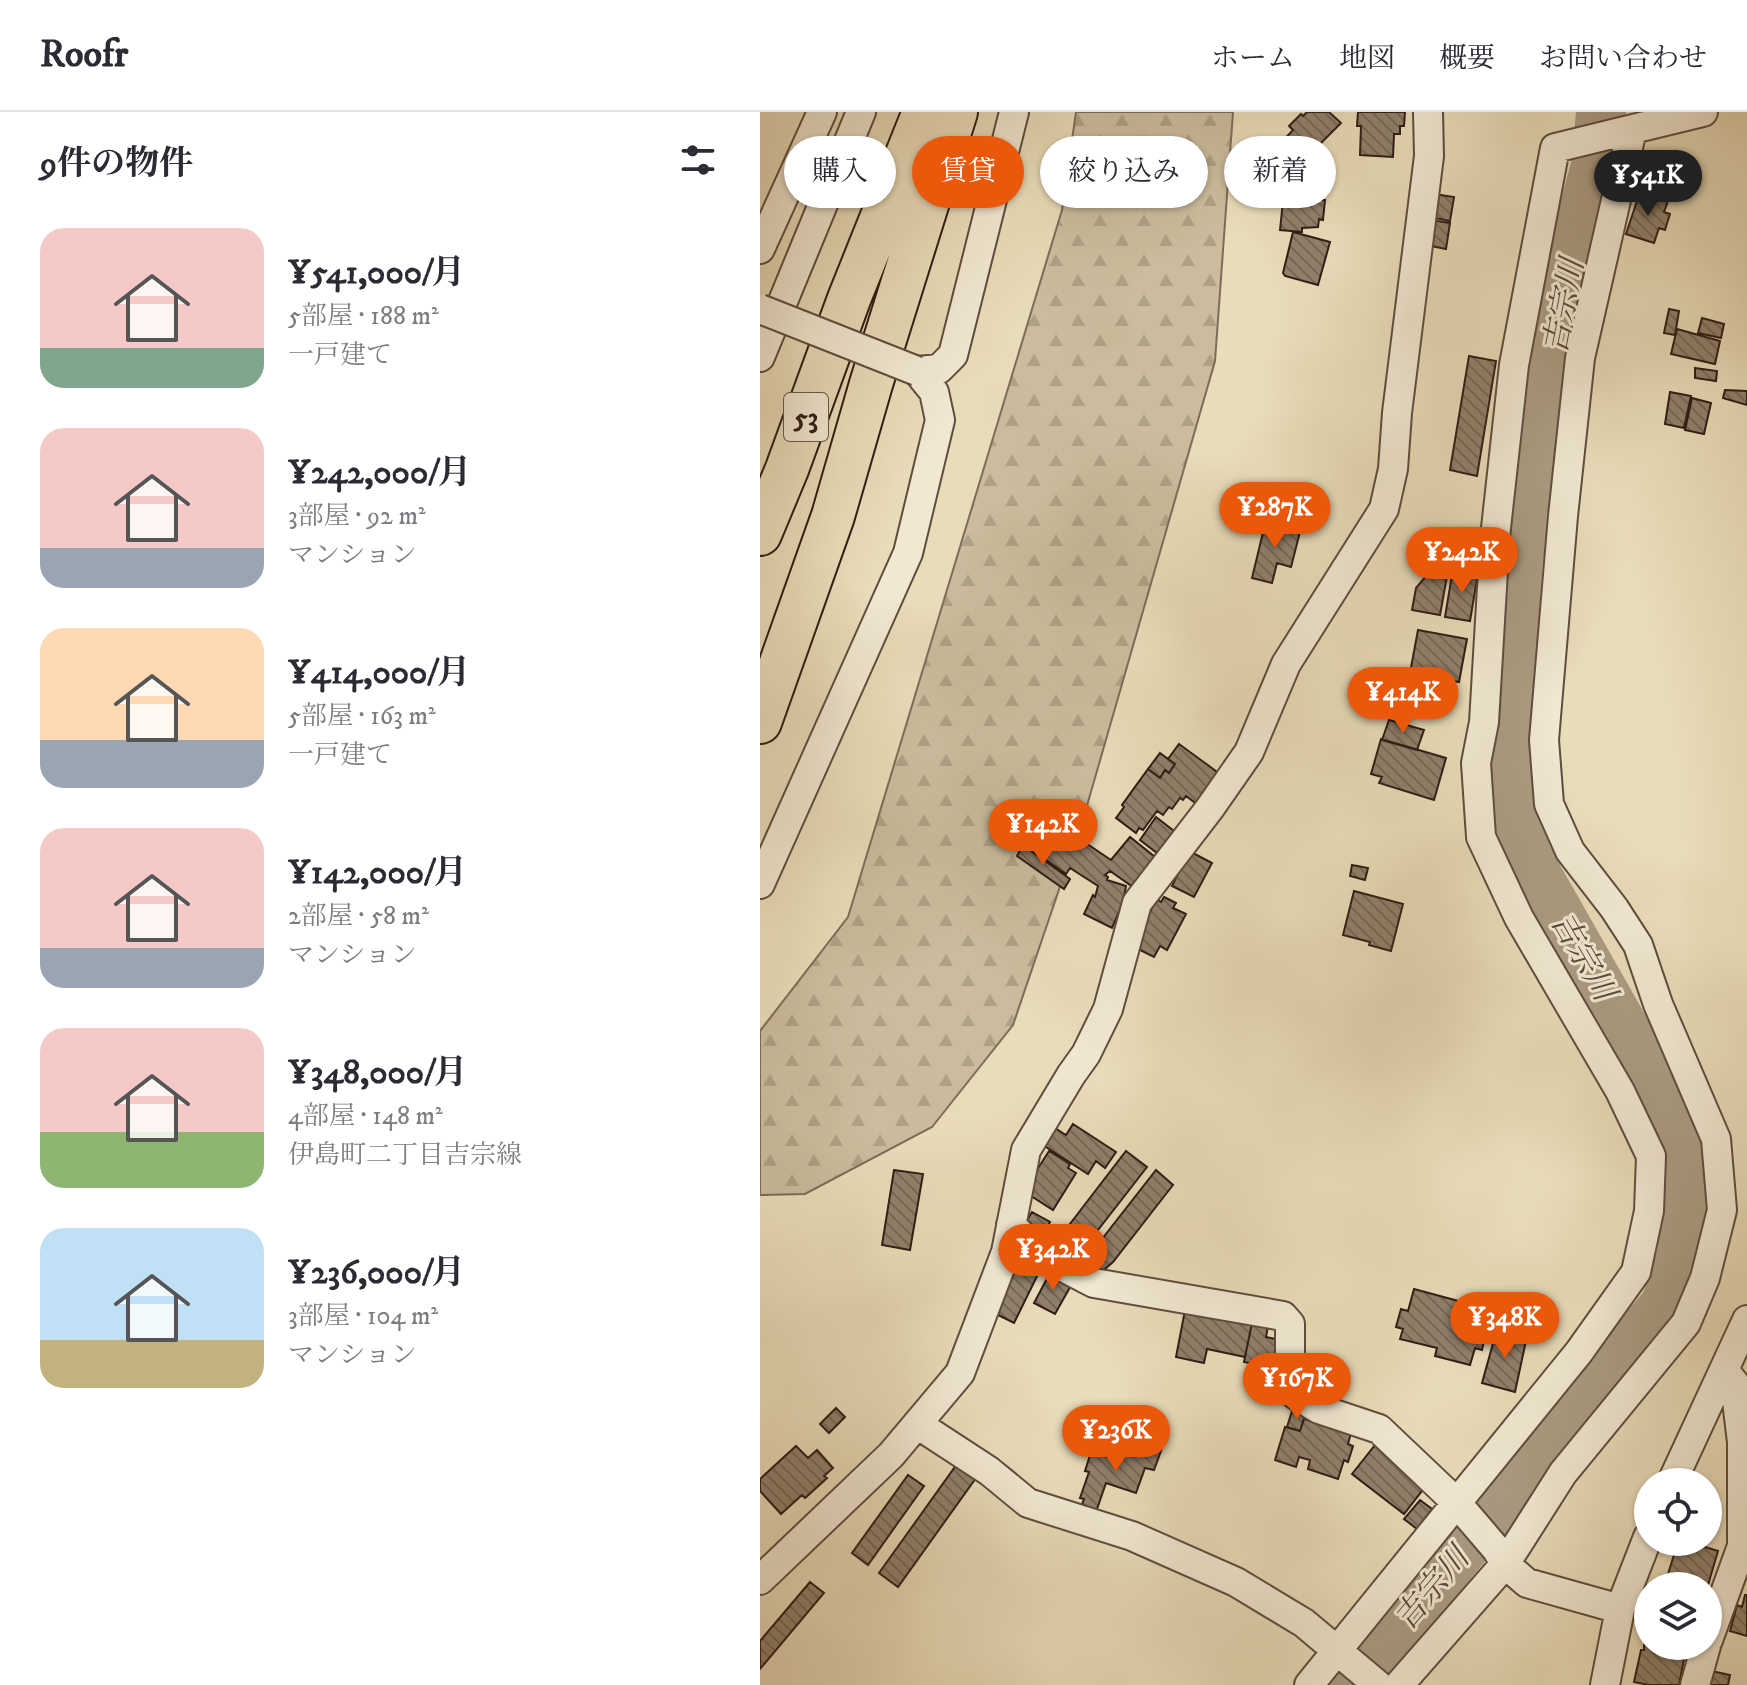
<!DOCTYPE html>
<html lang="ja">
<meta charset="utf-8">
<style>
body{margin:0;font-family:"IM FELL DW Pica","Noto Serif JP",serif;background:#f2f2f3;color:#2b2b33;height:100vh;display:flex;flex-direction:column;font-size:30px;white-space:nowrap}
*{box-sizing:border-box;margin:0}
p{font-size:26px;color:#7c7c81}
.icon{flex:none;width:44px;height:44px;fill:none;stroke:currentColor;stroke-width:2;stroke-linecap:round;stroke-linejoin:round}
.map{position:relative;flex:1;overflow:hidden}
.details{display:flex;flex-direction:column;background:#fff;width:760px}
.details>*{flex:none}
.hud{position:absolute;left:24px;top:24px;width:760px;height:72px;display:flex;gap:16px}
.controls{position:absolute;left:874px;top:1356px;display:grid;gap:16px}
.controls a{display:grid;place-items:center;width:88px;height:88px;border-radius:50%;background:#fff;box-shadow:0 2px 6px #0004;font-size:40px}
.price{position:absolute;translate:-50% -68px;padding:0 18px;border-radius:28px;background:#ea580c;color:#fff;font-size:26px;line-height:52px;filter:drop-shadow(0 2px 4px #0008)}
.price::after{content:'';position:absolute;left:50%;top:48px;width:24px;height:18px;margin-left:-12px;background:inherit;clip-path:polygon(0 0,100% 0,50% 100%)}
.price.active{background:#222;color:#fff}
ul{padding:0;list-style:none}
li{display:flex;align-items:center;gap:24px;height:200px;padding:0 40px}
li span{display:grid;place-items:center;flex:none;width:224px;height:160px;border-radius:24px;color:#555}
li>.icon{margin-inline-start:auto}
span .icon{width:96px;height:96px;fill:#fffc;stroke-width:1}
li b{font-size:34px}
h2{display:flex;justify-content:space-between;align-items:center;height:96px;padding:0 40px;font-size:34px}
.tag{padding:0 28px;border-radius:36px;background:#fff;box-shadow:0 2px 6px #0004;font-size:28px;line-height:72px}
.tag.active{background:#ea580c;color:#fff}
header{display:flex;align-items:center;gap:48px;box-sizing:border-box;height:112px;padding:0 40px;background:#fff;border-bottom:2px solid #e1e1e2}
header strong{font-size:38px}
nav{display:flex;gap:44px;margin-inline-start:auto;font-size:28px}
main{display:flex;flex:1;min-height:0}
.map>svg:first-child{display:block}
</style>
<header>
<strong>Roofr</strong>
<nav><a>ホーム</a><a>地図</a><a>概要</a><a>お問い合わせ</a></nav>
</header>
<main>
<section class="details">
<h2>9件の物件<svg class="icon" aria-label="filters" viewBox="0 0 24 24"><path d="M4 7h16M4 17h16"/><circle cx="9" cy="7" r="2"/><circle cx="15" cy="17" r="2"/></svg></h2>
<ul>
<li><span style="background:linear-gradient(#f6c9c9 75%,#7fa58c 0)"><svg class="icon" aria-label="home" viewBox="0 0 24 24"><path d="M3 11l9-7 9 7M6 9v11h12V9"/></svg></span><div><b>¥541,000/月</b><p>5部屋 · 188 m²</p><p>一戸建て</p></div></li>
<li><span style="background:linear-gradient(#f6c9c9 75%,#9aa5b1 0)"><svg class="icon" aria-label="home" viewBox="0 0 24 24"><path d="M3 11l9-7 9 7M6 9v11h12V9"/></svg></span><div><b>¥242,000/月</b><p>3部屋 · 92 m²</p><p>マンション</p></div></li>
<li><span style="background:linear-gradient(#ffd9b3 70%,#9aa5b1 0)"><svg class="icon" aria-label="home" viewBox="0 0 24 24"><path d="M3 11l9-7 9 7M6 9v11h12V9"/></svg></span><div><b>¥414,000/月</b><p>5部屋 · 163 m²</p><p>一戸建て</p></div></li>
<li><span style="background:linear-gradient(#f6c9c9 75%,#9aa5b1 0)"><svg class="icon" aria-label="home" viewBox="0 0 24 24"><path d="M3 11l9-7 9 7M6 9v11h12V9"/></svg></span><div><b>¥142,000/月</b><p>2部屋 · 58 m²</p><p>マンション</p></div></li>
<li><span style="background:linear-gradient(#f6c9c9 65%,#8fb573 0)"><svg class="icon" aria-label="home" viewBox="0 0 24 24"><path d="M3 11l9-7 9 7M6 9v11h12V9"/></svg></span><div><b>¥348,000/月</b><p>4部屋 · 148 m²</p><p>伊島町二丁目吉宗線</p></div></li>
<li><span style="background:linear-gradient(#bfe0f5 70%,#c2b280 0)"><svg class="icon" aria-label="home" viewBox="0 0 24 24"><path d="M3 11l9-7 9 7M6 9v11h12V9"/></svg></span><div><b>¥236,000/月</b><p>3部屋 · 104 m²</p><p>マンション</p></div></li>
</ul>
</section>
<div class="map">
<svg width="987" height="1573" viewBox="0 0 987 1573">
<defs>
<pattern id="forest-firs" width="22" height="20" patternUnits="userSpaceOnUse" patternTransform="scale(2)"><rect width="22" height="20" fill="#cabc9d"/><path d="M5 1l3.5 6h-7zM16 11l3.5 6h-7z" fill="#aea186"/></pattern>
<pattern id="building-back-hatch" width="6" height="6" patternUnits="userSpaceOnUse" patternTransform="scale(2)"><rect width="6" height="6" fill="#90806b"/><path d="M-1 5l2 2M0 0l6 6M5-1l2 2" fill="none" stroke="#766857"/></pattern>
</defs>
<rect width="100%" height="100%" fill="#e9dcb9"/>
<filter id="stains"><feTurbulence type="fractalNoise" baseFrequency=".0025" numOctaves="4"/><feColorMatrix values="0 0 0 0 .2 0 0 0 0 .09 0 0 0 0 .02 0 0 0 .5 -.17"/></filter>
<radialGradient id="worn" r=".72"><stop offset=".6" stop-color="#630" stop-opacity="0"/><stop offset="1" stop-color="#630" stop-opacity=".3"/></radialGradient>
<path fill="url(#forest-firs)" stroke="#7d6c5a" stroke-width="2" d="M316,0H473L455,249L324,704L253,913L172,1015L45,1082L0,1083V919L88,805L302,98Z"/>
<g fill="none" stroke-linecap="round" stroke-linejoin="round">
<path stroke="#aa9b82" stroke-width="50" d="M590,1573L906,1192L923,1139L924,1033L889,960L777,763L752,688L744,645L758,448L803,177L837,50L841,0"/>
</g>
<path fill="url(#building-back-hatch)" stroke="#301d16" stroke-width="2" d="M547,0H569L581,11L553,39L550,36L523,63L507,47L509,44L501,36L510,26L518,34L533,18L529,14L541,2L543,4Z
M598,0H645L644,14H640V22H634L633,45L600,43L601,14H597Z
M524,79L562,83L561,88H565L563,108L559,107L558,115L542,116V120L520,118Z
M880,80L908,89L904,100L910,102L905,118L899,116L894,131L866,122Z
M674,82L694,85L690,109L670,105Z
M671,108L690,111L686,137L666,133Z
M533,120L570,130L558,173L525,164L523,161Z
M909,197L919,199L915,223L904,221Z
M942,206L964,212L961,226L938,221Z
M917,217L960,229L955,252L911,242Z
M709,244L736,249L717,364L690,358Z
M935,256L957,259L956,269L935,266Z
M965,278L987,279V293L963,286Z
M910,280L931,284L924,316L905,312Z
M932,286L951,291L944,322L925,318Z
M506,408L541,416L531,455L517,451L512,471L492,466Z
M677,451L689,453L680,503L652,498L656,476Z
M693,457L718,461L710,509L685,505Z
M658,518L707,527L699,570L650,561Z
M629,608L664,618L657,638L622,628Z
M621,627L686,646L674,688L619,671L622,665L611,662Z
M419,632L460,662L438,693L426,684L423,688L420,686L412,697L409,695L403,703L397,699L383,718L379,716L376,721L356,706L364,695L362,693L388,657L400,666L405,658L409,661L415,652L408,647Z
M400,641L415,652L409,661L405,658L400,666L388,657Z
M396,705L414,719L397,741L380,728Z
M305,717L351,748L370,725L395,745L373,775L350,759L345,763L348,765L347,768L366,774L363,791L352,816L324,802L333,783L335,785L338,774L310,756L306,762L285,747Z
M263,733L310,767L304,777L257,744Z
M429,739L452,751L434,785L412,774Z
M592,753L608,756L605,768L590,764Z
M594,779L643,792L631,839L609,833L610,830L583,823Z
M404,785L416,791L413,796L426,802L407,838L400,834L394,845L374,835L396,787L401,790Z
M313,1012L356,1040L345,1056L336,1049L328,1062L283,1033L295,1016L306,1023Z
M289,1039L310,1052L308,1056L316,1061L293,1098L268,1082L269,1075L275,1065L273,1064Z
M366,1039L387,1055L313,1150L293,1134Z
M134,1058L163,1062L150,1138L122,1133Z
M396,1058L413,1073L353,1150L339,1162L324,1150Z
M272,1100L290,1110L284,1121L266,1110Z
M260,1143L282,1154L254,1211L232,1200Z
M291,1159L313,1170L295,1202L274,1191Z
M654,1177L728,1197L722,1219L726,1220L722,1238L715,1236L710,1253L675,1244L677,1236L640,1227L643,1217L636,1215L641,1197L648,1199Z
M426,1193L493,1206L485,1245L447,1237L444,1251L416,1245Z
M492,1211L508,1214L506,1225L520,1228L514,1256L484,1250Z
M737,1217L767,1224L755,1280L722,1271Z
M76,1296L85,1305L69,1321L60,1312Z
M532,1299L549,1304L548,1307L544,1306L540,1319L527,1315Z
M544,1307L591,1321L588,1332L593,1334L588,1350L584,1348L578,1367L548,1357L550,1348L539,1345L536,1355L515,1348L525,1315L540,1319Z
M619,1328L665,1375L644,1402L592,1362Z
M36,1334L48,1346L57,1338L73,1356L64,1364L67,1366L45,1386L42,1383L21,1402L0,1379V1367Z
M375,1336H402L394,1358L385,1356L376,1381L346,1371L336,1400L321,1395L324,1387L320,1386L329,1360L325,1359L331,1340L351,1346L353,1338L373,1344Z
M197,1352L216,1366L138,1475L119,1461Z
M148,1363L164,1374L108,1453L92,1441Z
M660,1388L672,1397L657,1417L644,1407Z
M918,1430H929L958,1439L948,1473L908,1462Z
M50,1470L64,1481L0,1557V1529Z
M985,1483H987V1524L970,1519L977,1493L982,1495Z
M884,1533L912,1540L911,1544L924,1547L919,1573H889L874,1570L881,1538H884Z
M947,1558L970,1563L968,1573H944Z"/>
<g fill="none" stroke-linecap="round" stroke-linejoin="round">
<defs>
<path id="minor" d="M0,137L62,0
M0,245L101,0
M0,772L148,441L180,308L174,280L157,259L179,257L193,243L254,0
M251,1113L284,1145L334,1171L523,1204L530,1212V1260L536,1283L559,1297L619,1317L696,1390L737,1438L745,1452L767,1471L860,1497
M157,1312L229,1359L268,1391L372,1424L476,1470L544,1511L618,1573
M912,1370L987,1208
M0,1468L131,1343L200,1261L246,1140L266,1038L311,963L326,942L348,897L377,791L450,696L489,640L526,552L624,397L633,357L637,301L669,44L668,0
M948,1528L982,1434V1330L975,1272L964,1258
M549,1573L819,1240L876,1160L889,1099L891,1044L860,979L759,806L721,725L716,651L724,610L735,425L754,253L795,36L943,0
M639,1573L745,1452L803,1361L926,1211L945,1166L962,1098L956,1027L898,892L878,833L854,796L810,739L789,692L784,628L803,404L820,246L872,18
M845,1573L860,1497L888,1425
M935,1573L946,1534"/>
<path id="highway" d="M0,422L27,357L89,187L164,0
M0,610L73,404L111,272L196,0"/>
</defs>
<use href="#minor" stroke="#5e4d3f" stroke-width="32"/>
<use href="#highway" stroke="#301d16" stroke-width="46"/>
<use href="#minor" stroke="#f1e8d2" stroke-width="28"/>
<use href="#highway" stroke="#e9dcb9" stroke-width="42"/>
<defs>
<path id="minor-bridge" d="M0,197L157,259"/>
</defs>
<use href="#minor-bridge" stroke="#5e4d3f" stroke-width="32" stroke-linecap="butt"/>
<use href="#minor-bridge" stroke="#f1e8d2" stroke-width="28"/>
</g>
<g text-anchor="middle" stroke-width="6" stroke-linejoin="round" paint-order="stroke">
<rect fill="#f1e8d2" stroke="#6a5a4e" stroke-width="2" x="24" y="281" width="44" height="48" rx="6"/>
<g font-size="28" font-weight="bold" fill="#301d16">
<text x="46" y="315">53</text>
</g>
<g font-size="32" font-style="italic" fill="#5b493c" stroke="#f1e8d2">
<text transform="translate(803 194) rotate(-79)" y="11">吉宗川</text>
<text transform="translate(824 844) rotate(60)" y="11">吉宗川</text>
<text transform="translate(671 1476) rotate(-50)" y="11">吉宗川</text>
</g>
</g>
<rect width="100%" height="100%" filter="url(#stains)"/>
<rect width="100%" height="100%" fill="url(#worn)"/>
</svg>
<div class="controls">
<a><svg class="icon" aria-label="locate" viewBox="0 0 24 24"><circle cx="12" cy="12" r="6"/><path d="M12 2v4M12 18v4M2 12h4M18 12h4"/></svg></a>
<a><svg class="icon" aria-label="layers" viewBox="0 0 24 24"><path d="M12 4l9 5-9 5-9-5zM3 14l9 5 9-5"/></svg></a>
</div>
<b class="price active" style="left:888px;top:106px">¥541K</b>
<b class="price" style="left:515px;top:438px">¥287K</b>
<b class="price" style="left:702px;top:483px">¥242K</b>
<b class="price" style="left:643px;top:623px">¥414K</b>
<b class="price" style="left:283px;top:755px">¥142K</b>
<b class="price" style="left:293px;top:1180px">¥342K</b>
<b class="price" style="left:745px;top:1248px">¥348K</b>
<b class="price" style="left:537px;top:1309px">¥167K</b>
<b class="price" style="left:356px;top:1361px">¥236K</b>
<div class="hud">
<a class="tag">購入</a>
<a class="tag active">賃貸</a>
<a class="tag">絞り込み</a>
<a class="tag">新着</a>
</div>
</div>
</main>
